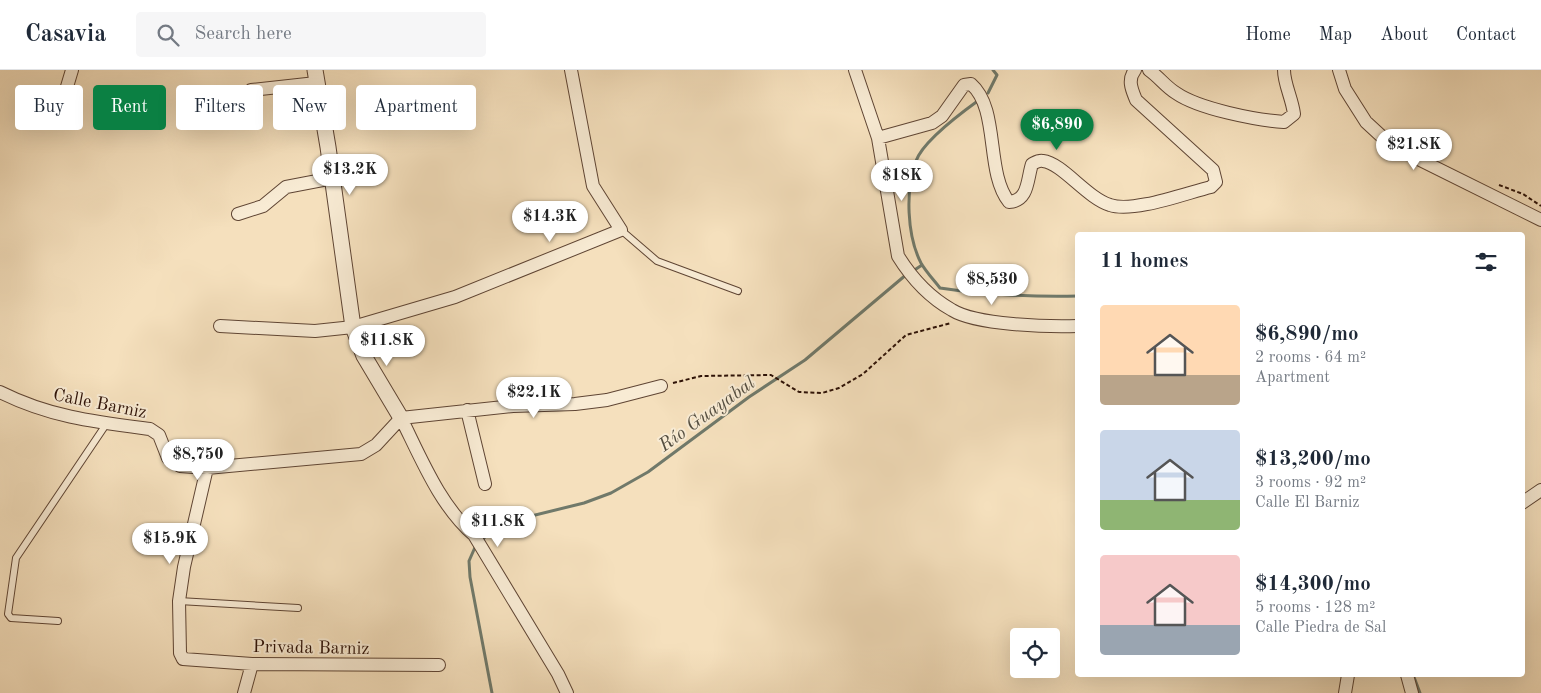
<!DOCTYPE html>
<meta charset="utf-8">
<style>
body{margin:0;font-family:"Old Standard TT",serif;background:#f6f6f7;color:#1f2937;height:100vh;display:flex;flex-direction:column;font-size:19px;white-space:nowrap}
*{box-sizing:border-box;margin:0}
p{font-size:16px;color:#747a83}
.icon{flex:none;width:28px;height:28px;fill:none;stroke:currentColor;stroke-width:2;stroke-linecap:round;stroke-linejoin:round}
.map{position:relative;flex:1;overflow:hidden}
.panel{position:absolute;left:1075px;top:162px;width:450px;height:445px;display:flex;flex-direction:column;background:#fff;border-radius:5px;box-shadow:0 5px 20px #0002}
.panel>*{flex:none}
.banner{position:absolute;left:15px;top:15px;width:475px;height:45px;display:flex;gap:10px}
.controls{position:absolute;left:1010px;top:558px;display:grid;gap:10px}
.controls a{display:grid;place-items:center;width:50px;height:50px;border-radius:5px;background:#fff;box-shadow:0 5px 20px #0002;font-size:25px}
.price{position:absolute;translate:-50% -42px;padding:0 11px;border-radius:18px;background:#fff;color:#222;font-size:16px;line-height:32px;filter:drop-shadow(0 1px 2px #0008)}
.price::after{content:'';position:absolute;left:50%;top:30px;width:15px;height:11px;margin-left:-8px;background:inherit;clip-path:polygon(0 0,100% 0,50% 100%)}
.price.active{background:#0b8043;color:#fff}
ul{padding:0;list-style:none}
li{display:flex;align-items:center;gap:15px;height:125px;padding:0 25px}
li span{display:grid;place-items:center;flex:none;width:140px;height:100px;border-radius:5px;color:#555}
li>.icon{margin-inline-start:auto}
span .icon{width:60px;height:60px;fill:#fffc;stroke-width:1}
li b{font-size:21px}
h2{display:flex;justify-content:space-between;align-items:center;height:60px;padding:0 25px;font-size:21px}
.chip{padding:0 18px;border-radius:5px;background:#fff;box-shadow:0 5px 20px #0002;font-size:18px;line-height:45px}
.chip.active{background:#0b8043;color:#fff}
header{display:flex;align-items:center;gap:30px;box-sizing:border-box;height:70px;padding:0 25px;background:#fff;border-bottom:1px solid #e0e1e3}
header strong{font-size:24px}
nav{display:flex;gap:28px;margin-inline-start:auto;font-size:18px}
.search{width:350px;height:45px;background:#f6f6f7;display:flex;align-items:center;gap:12px;box-sizing:border-box;padding:0 18px;border-radius:5px;color:#747a83;font-size:19px}
.map>svg:first-child{display:block}
</style>
<header>
<strong>Casavia</strong>
<div class="search"><svg class="icon" aria-label="search" viewBox="0 0 24 24"><circle cx="10" cy="10" r="6"/><path d="M15 15l6 6"/></svg>Search here</div>
<nav><a>Home</a><a>Map</a><a>About</a><a>Contact</a></nav>
</header>
<div class="map">
<svg width="1541" height="623" viewBox="0 0 1541 623">
<rect width="100%" height="100%" fill="#f5e0bd"/>
<filter id="stains"><feTurbulence type="fractalNoise" baseFrequency=".004" numOctaves="4"/><feColorMatrix values="0 0 0 0 .2 0 0 0 0 .09 0 0 0 0 .02 0 0 0 .5 -.17"/></filter>
<radialGradient id="worn" r=".72"><stop offset=".6" stop-color="#630" stop-opacity="0"/><stop offset="1" stop-color="#630" stop-opacity=".3"/></radialGradient>
<g fill="none" stroke-linecap="round" stroke-linejoin="round">
<path stroke="#70796a" stroke-width="3" d="M988,23L997,5L993,0
M979,30C961,43 923,71 916,91C905,120 907,166 921,193C926,202 934,210 940,218C986,225 1031,227 1078,226
M913,201L922,195
M483,469L492,460L519,449L584,433L611,423L648,402L749,327L805,290L907,204
M476,475L469,491L470,507L492,623
M1414,607L1420,623"/>
<defs>
<path id="service" d="M621,160L657,191L738,221
M179,531L298,538
M58,551L11,548L8,544L16,488L107,353"/>
<path id="minor" d="M855,0L878,68L898,186C911,207 929,227 952,240C976,255 1048,257 1078,256
M1149,0C1159,7 1166,17 1176,23C1199,39 1256,50 1284,52L1294,44C1292,28 1284,14 1284,0
M1339,0L1345,19L1366,52L1392,76L1541,150
M251,20L316,13
M63,30L72,0
M878,68L932,53L942,46L964,15L971,14C1000,39 985,102 1009,132C1029,131 1027,109 1032,94C1036,92 1039,90 1043,91C1062,93 1087,128 1110,135C1133,143 1186,123 1211,117L1216,112L1213,100L1136,30C1132,20 1127,10 1135,0
M238,144L263,136L286,117L333,108
M220,256L315,261L353,257L455,227L621,160L593,116L571,0
M0,322C50,347 95,352 150,359L159,365L168,388L180,396L207,398L361,384L376,375L401,348
M467,340L485,414
M401,348C421,388 440,436 474,465L558,604L567,623
M401,348L513,336L575,334L607,330L661,316
M207,398L184,497L179,531L180,583L183,589L252,594L439,595
M1522,433L1541,420
M1407,605L1412,623
M244,623L252,594
M1345,623L1348,605"/>
<path id="tertiary" d="M315,0L328,77L353,257L364,286L401,348"/>
</defs>
<use href="#service" stroke="#5f4534" stroke-width="8"/>
<use href="#minor" stroke="#5f4534" stroke-width="14"/>
<use href="#tertiary" stroke="#5f4534" stroke-width="17"/>
<path stroke="#2d1106" stroke-width="2" stroke-dasharray="4 2.5" stroke-linecap="butt" d="M1499,115L1523,124L1541,136
M673,313L701,306L771,305L799,322L822,323L839,318L863,304L906,265L951,253"/>
<use href="#service" stroke="#f8ebd4" stroke-width="6"/>
<use href="#minor" stroke="#f8ebd4" stroke-width="12"/>
<use href="#tertiary" stroke="#f8ebd4" stroke-width="15"/>
</g>
<g text-anchor="middle" stroke-width="4" stroke-linejoin="round" paint-order="stroke">
<g font-size="18" fill="#2d1106" stroke="#f8ebd4">
<text transform="translate(100 333) rotate(11)" y="6">Calle Barniz</text>
<text transform="translate(311 577) rotate(1)" y="6">Privada Barniz</text>
</g>
<g font-size="19" font-style="italic" fill="#544e40" stroke="#f8ebd4">
<text transform="translate(706 343) rotate(-36)" y="7">Río Guayabal</text>
</g>
</g>
<rect width="100%" height="100%" filter="url(#stains)"/>
<rect width="100%" height="100%" fill="url(#worn)"/>
</svg>
<div class="controls">
<a><svg class="icon" aria-label="locate" viewBox="0 0 24 24"><circle cx="12" cy="12" r="6"/><path d="M12 2v4M12 18v4M2 12h4M18 12h4"/></svg></a>
</div>
<b class="price active" style="left:1057px;top:81px">$6,890</b>
<b class="price" style="left:1414px;top:101px">$21.8K</b>
<b class="price" style="left:350px;top:126px">$13.2K</b>
<b class="price" style="left:902px;top:132px">$18K</b>
<b class="price" style="left:550px;top:173px">$14.3K</b>
<b class="price" style="left:992px;top:236px">$8,530</b>
<b class="price" style="left:387px;top:297px">$11.8K</b>
<b class="price" style="left:534px;top:349px">$22.1K</b>
<b class="price" style="left:198px;top:411px">$8,750</b>
<b class="price" style="left:498px;top:478px">$11.8K</b>
<b class="price" style="left:170px;top:495px">$15.9K</b>
<div class="banner">
<a class="chip">Buy</a>
<a class="chip active">Rent</a>
<a class="chip">Filters</a>
<a class="chip">New</a>
<a class="chip">Apartment</a>
</div>
<section class="panel">
<h2>11 homes<svg class="icon" aria-label="filters" viewBox="0 0 24 24"><path d="M4 7h16M4 17h16"/><circle cx="9" cy="7" r="2"/><circle cx="15" cy="17" r="2"/></svg></h2>
<ul>
<li><span style="background:linear-gradient(#ffd9b3 70%,#b9a48a 0)"><svg class="icon" aria-label="home" viewBox="0 0 24 24"><path d="M3 11l9-7 9 7M6 9v11h12V9"/></svg></span><div><b>$6,890/mo</b><p>2 rooms · 64 m²</p><p>Apartment</p></div></li>
<li><span style="background:linear-gradient(#c9d6e8 70%,#8fb573 0)"><svg class="icon" aria-label="home" viewBox="0 0 24 24"><path d="M3 11l9-7 9 7M6 9v11h12V9"/></svg></span><div><b>$13,200/mo</b><p>3 rooms · 92 m²</p><p>Calle El Barniz</p></div></li>
<li><span style="background:linear-gradient(#f6c9c9 70%,#9aa5b1 0)"><svg class="icon" aria-label="home" viewBox="0 0 24 24"><path d="M3 11l9-7 9 7M6 9v11h12V9"/></svg></span><div><b>$14,300/mo</b><p>5 rooms · 128 m²</p><p>Calle Piedra de Sal</p></div></li>
</ul>
</section>
</div>
